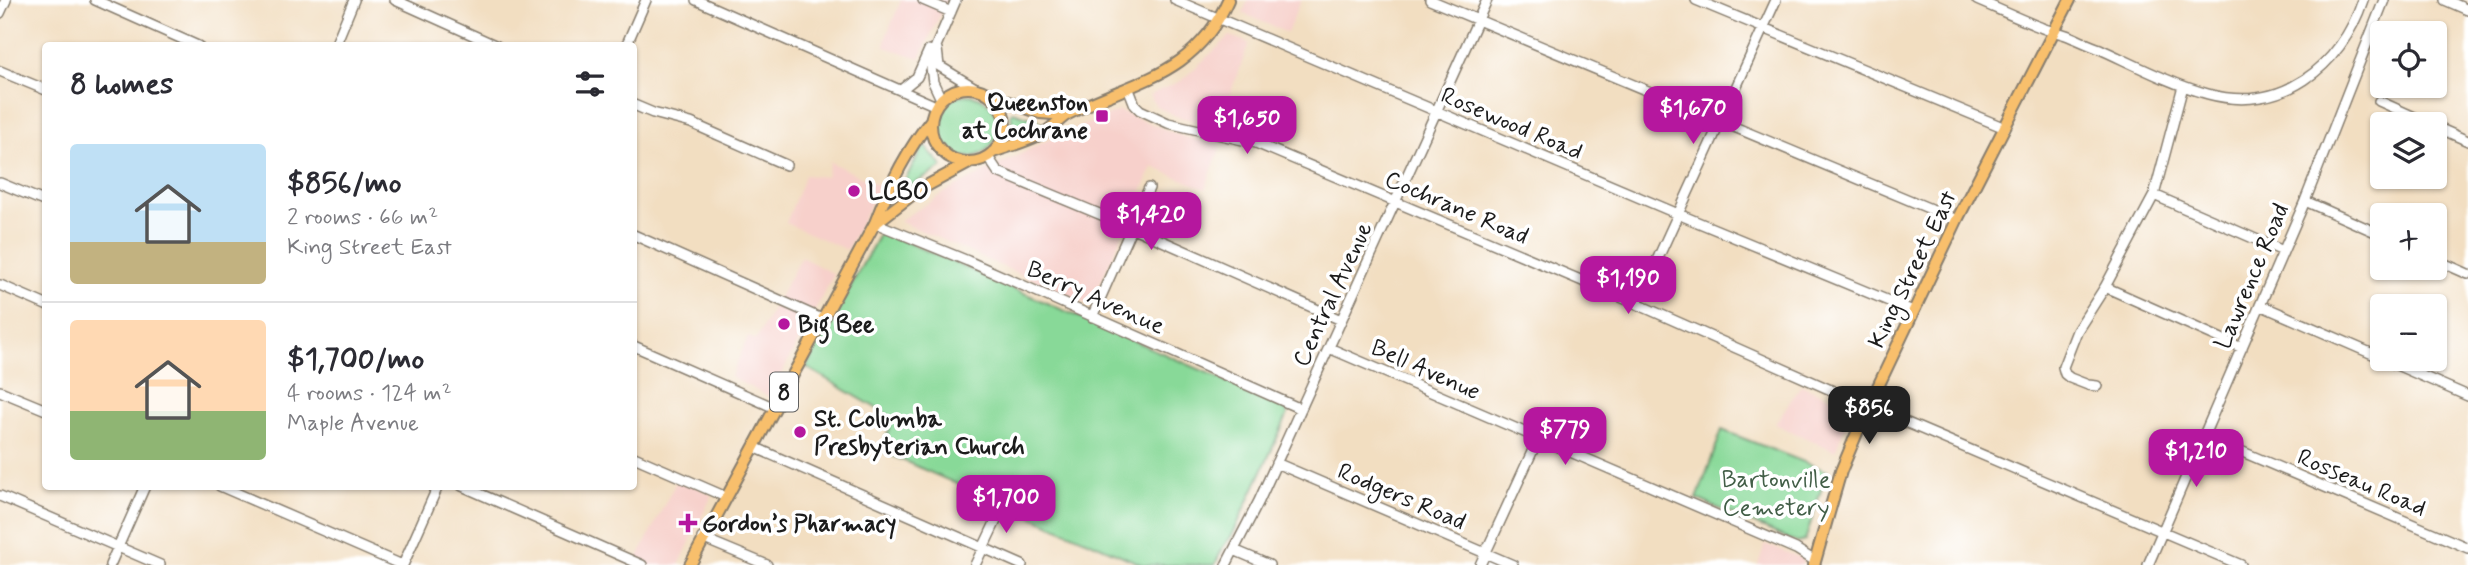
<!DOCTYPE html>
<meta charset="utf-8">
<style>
body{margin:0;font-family:Mynerve,sans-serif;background:#f7f7f7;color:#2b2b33;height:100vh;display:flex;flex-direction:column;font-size:26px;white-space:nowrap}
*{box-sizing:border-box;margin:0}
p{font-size:23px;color:#7c7c81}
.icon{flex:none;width:38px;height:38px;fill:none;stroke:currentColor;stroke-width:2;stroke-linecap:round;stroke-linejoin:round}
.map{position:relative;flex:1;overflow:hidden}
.details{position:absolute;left:42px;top:42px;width:595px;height:448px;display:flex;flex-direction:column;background:#fff;border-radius:7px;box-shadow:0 2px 5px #0004}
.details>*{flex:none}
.buttons{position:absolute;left:2370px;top:21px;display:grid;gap:14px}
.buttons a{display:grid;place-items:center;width:77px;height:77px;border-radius:7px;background:#fff;box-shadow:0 2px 5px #0004;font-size:35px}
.price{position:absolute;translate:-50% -60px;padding:0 16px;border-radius:14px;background:#b5179e;color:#fff;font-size:23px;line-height:46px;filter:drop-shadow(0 2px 4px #0008)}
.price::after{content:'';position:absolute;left:50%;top:42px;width:21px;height:16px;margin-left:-10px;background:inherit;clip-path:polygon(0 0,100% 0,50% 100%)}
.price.current{background:#222;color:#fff}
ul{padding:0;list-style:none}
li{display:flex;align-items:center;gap:21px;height:175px;padding:0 28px}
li+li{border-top:2px solid #e1e1e2}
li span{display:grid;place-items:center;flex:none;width:196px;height:140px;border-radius:7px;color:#555}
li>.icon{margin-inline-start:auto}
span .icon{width:84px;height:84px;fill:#fffc;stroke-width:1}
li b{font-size:30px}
h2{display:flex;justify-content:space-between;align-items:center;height:84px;padding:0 28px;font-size:30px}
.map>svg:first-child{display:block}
</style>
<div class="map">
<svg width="2468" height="565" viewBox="0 0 2468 565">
<rect width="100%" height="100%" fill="#fff"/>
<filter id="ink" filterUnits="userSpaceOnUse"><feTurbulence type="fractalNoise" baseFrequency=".0143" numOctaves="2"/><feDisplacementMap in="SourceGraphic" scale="14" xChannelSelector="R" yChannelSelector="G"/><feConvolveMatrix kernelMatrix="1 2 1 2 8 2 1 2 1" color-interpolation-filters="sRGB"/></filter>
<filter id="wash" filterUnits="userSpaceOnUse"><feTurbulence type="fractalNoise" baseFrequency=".00686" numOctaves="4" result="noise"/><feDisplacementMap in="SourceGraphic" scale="28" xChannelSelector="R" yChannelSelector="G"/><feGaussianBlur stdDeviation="1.57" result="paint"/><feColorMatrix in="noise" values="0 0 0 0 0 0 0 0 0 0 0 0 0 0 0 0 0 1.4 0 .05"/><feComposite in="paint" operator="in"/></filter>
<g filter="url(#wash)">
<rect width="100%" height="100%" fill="#f2dec1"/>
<path fill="#f7d0cb" d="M901,0H947L920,58L885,47L886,37Z
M1248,0H1301L1287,33L1243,13Z
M1230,36L1249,43L1218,127L1176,116L1157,107L1149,95L1181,81Z
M1119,111L1184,137L1221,145L1205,189L1153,167L1090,305L899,221L946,192L1050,139Z
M830,162L880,186L847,250L786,223L805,175L826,177Z
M801,257L834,274L769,397L731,377L748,337L756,340Z
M1801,385L1846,404L1852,409L1835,451L1775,424Z
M678,478L712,495L679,565H634Z
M1765,544L1803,559L1802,565H1758Z"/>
<path fill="#88d998" stroke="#527a5a" stroke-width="2" d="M936 126a31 31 0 1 1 62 0a31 31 0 1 1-62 0Z
M1013,112L1040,121L1041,124L1013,136L1011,113Z
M924,145L943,167L901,191L900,189Z
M881,231L1284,406L1288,414L1233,534L1223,547L1215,565H1143L881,451L893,418L806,367Z
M1722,430L1827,471L1805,541L1798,543L1697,499Z"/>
</g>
<g filter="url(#ink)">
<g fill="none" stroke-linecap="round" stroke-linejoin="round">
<defs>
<path id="minor" d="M95,0L198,46
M395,0L497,46
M696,0L936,106
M923,0L951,12
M1175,0L1678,214L1913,311
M1430,0L1957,220
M1696,0L2005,128
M1977,0C1998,9 2019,19 2040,27C2048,31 2057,32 2066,35C2077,39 2088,45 2100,49C2135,65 2171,84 2208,94C2281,114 2341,67 2363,0
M2445,0L2468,10
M0,13L6,0
M335,46L354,0
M626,46L646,0
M937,49L939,66L977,89
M0,71L46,90
M1128,87L1135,105L1140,110L1168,123L1256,143L1637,304L1858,402L2241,565
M901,90L917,77L929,50
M941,99L933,82L930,60L956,0
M2379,101L2430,124
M634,105L653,113L691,123L786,165
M2434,126L2468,141
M988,157L998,172L1133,228L1341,320
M0,183L46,202
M2154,195L2283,251
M2305,201L2382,235
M875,223L968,261L1301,409
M634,235L822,319
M2434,259L2468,274
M0,285L46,305
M2105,287L2242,348
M1637,304L1776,0
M2260,305L2382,358
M1092,317L1149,188
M634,346L775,408
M1329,348L1796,549L1815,561
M2383,359L2468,396
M2097,386L2088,385L2070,378L2065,374L2063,367L2077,331L2105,287L2154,195L2183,86
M0,391L46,410
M2203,435L2468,548
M754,447L1022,565
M634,457L726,497
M1276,463L1513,565
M220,486L402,565
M462,486L642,565
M0,496L160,565
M702,538L767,565
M1234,550L1269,565
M110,565L145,486
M403,565L438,486
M975,565L1002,508
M1226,565L1259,501L1487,0
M1480,565L1538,439
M2148,565L2305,201L2384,0"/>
<path id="major" d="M931 125a37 37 0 1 1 74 0a37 37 0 1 1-74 0Z
M994,97L1040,113L1065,115
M993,152C1010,146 1032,140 1047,131C1055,126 1060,118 1068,114C1135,80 1195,76 1228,0
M877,222L917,191L969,163
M690,565L875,223C888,188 907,150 931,120
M1814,565L1841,471L1864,416L1957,220L2070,0"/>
</defs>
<use href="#minor" stroke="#877d6e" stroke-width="12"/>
<use href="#major" stroke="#877d6e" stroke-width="14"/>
<use href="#minor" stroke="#fff" stroke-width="9"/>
<use href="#major" stroke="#f8bf6c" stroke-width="10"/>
</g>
</g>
<g fill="#b5179e" stroke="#fff" stroke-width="2.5">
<rect x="1095" y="109" width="14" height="14" rx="3.5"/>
<circle cx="854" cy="191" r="7"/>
<circle cx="784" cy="324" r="7"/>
<circle cx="800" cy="432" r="7"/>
<path d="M684.5 512.5h7v7h7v7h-7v7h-7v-7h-7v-7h7z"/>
</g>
<g text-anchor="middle" stroke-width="7" stroke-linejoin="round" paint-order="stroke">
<rect fill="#fff" stroke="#606060" stroke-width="2" x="770" y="372.5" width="28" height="39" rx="5"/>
<g font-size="23" font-weight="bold" fill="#1c1c1c">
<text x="784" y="400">8</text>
</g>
<g font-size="24" font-weight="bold" fill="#1c1c1c" stroke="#fff" text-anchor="start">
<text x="1088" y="110" text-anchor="end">Queenston<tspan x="1088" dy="28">at Cochrane</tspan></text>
<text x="868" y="199">LCBO</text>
<text x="798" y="332">Big Bee</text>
<text x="814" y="426">St. Columba<tspan x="814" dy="28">Presbyterian Church</tspan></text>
<text x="702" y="531">Gordon’s Pharmacy</text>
</g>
<g font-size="24" fill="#1c1c1c" stroke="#fff">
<text transform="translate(1512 123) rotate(23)" y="8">Rosewood Road</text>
<text transform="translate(1457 207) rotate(23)" y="8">Cochrane Road</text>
<text transform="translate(1912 269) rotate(-64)" y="8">King Street East</text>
<text transform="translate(2251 276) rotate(-67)" y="8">Lawrence Road</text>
<text transform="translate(1332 294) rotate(-65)" y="8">Central Avenue</text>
<text transform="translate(1096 297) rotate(24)" y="8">Berry Avenue</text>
<text transform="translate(1426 369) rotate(24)" y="8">Bell Avenue</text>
<text transform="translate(2362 482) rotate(23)" y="8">Rosseau Road</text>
<text transform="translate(1402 496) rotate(23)" y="8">Rodgers Road</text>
</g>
<g font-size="24" fill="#425e47" stroke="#fff">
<text x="1776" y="487">Bartonville<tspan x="1776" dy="28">Cemetery</tspan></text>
</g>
</g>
</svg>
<div class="buttons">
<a><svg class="icon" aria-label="locate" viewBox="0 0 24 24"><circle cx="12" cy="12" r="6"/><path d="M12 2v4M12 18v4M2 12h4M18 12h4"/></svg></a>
<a><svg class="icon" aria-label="layers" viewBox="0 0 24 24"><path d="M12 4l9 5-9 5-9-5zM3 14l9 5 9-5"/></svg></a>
<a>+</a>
<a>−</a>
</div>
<b class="price" style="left:1693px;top:146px">$1,670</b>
<b class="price" style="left:1247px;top:156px">$1,650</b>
<b class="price" style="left:1151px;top:252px">$1,420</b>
<b class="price" style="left:1628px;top:316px">$1,190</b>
<b class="price current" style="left:1869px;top:446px">$856</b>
<b class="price" style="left:1565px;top:467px">$779</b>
<b class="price" style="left:2196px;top:489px">$1,210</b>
<b class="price" style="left:1006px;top:535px">$1,700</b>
<section class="details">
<h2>8 homes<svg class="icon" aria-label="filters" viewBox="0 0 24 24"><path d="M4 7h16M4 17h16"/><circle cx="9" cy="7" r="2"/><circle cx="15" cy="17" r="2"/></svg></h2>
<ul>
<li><span style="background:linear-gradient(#bfe0f5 70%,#c2b280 0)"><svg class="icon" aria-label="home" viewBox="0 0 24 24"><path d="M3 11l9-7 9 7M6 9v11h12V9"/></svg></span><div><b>$856/mo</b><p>2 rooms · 66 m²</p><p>King Street East</p></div></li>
<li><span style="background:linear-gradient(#ffd9b3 65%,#8fb573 0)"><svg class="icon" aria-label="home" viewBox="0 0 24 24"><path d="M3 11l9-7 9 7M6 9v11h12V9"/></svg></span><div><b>$1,700/mo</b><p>4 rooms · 124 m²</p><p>Maple Avenue</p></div></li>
</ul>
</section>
</div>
